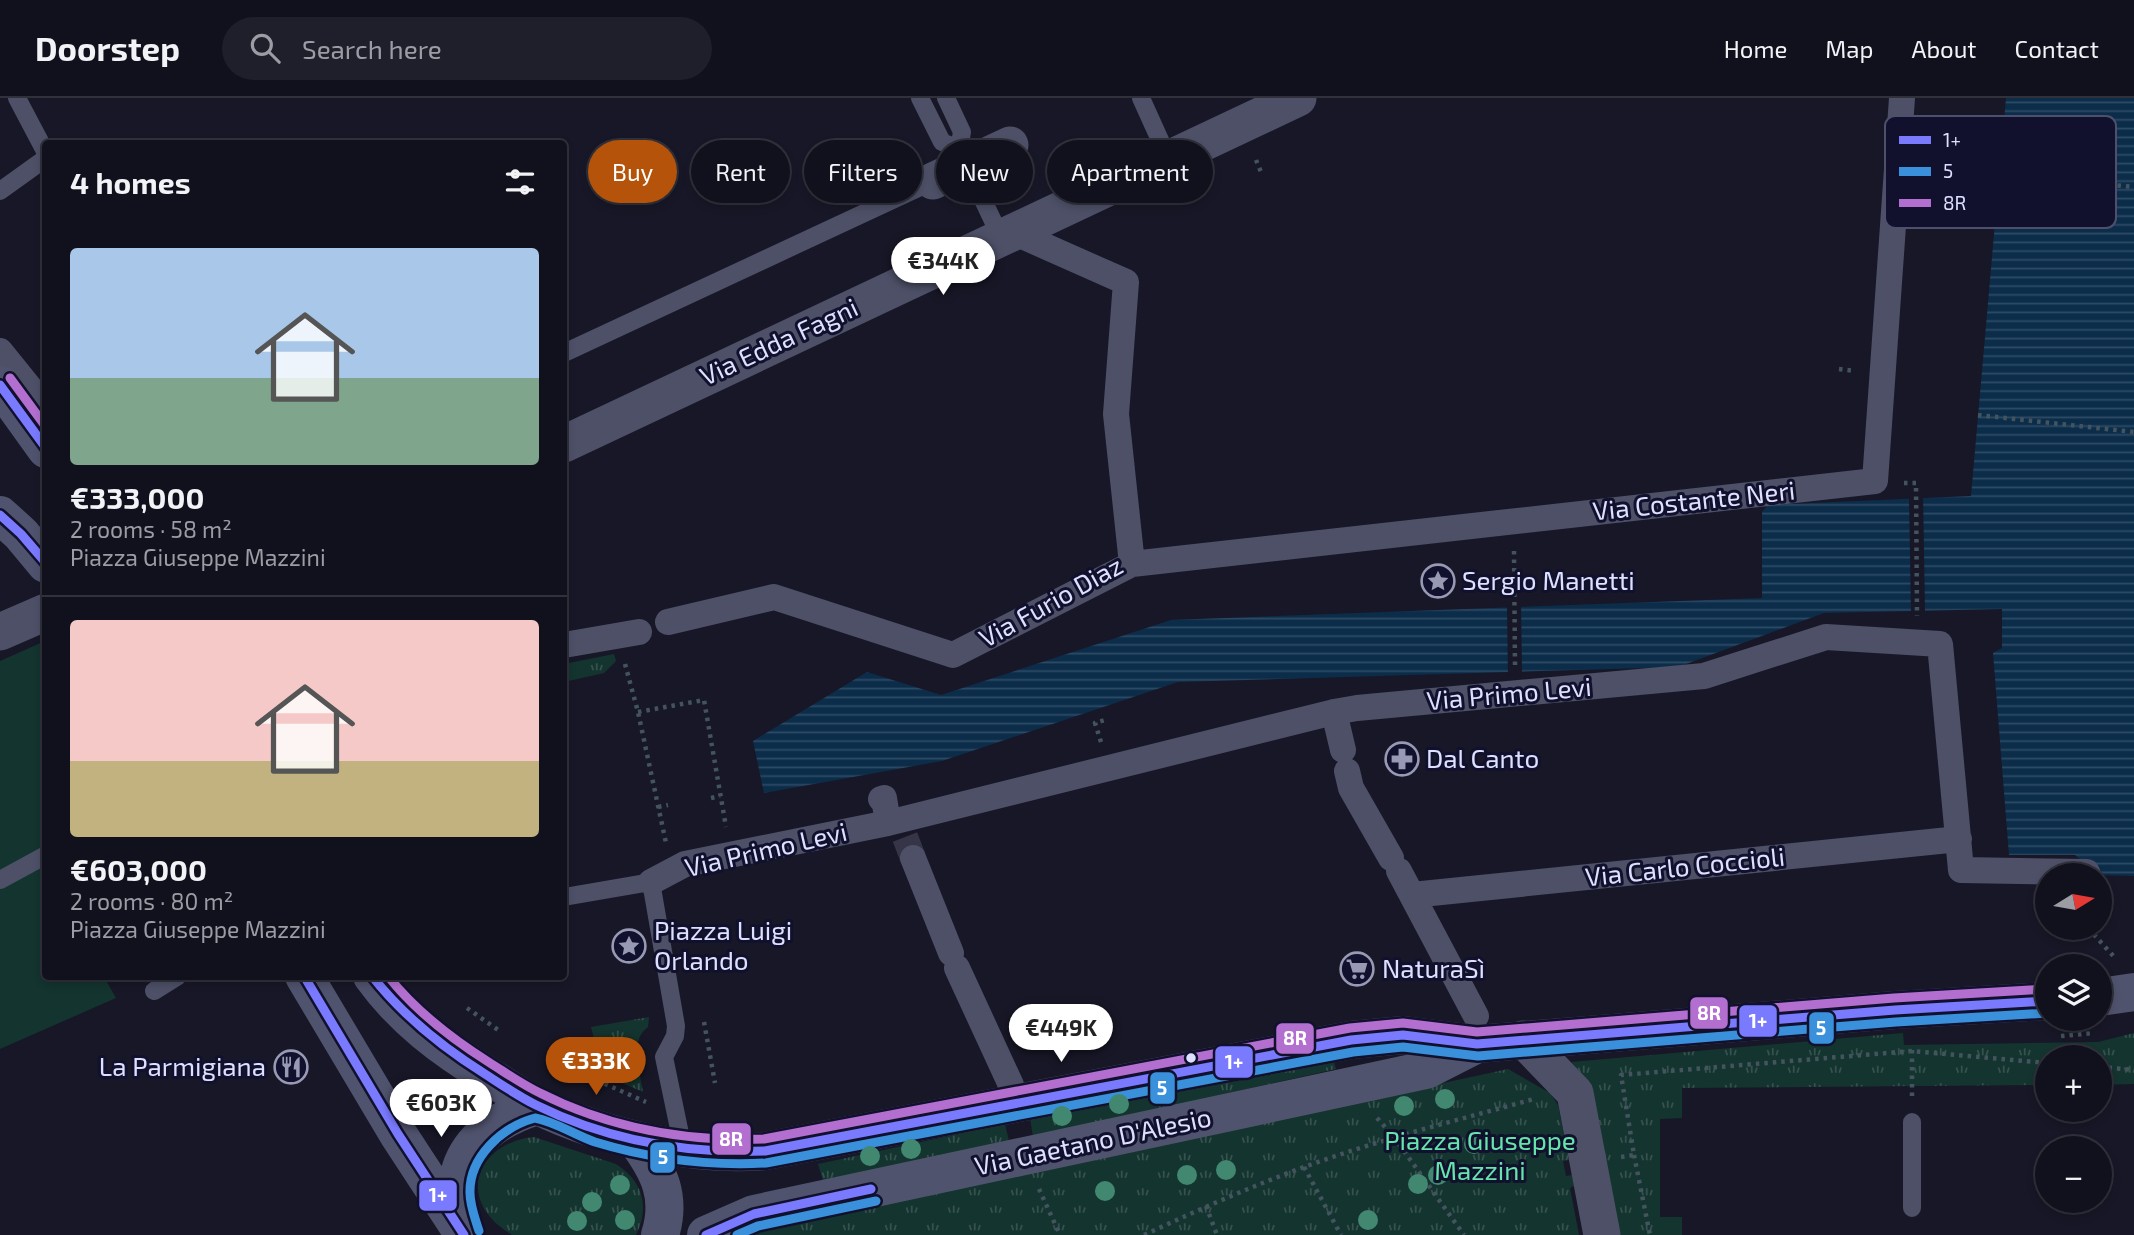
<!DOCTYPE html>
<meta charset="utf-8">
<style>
body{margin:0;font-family:"Exo 2",sans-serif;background:#1e1f2a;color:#f1f3f6;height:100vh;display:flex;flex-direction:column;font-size:26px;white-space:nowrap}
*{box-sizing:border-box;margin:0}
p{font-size:23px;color:#9c9da4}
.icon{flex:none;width:38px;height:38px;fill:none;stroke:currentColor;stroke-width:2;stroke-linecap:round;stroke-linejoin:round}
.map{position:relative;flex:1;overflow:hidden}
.details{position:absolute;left:42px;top:42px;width:525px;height:840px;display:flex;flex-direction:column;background:#11111d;border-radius:7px;box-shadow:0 4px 10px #0003,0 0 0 2px #30313b}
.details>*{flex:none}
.top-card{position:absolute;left:588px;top:42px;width:665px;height:63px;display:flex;gap:14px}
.needle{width:46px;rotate:79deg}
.controls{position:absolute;left:2035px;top:765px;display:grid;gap:14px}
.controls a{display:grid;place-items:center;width:77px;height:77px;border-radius:50%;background:#11111d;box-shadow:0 4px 10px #0003,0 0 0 2px #30313b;font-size:35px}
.price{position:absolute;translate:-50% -60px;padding:0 16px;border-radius:24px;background:#fff;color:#222;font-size:23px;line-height:46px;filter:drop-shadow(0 2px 4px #0008)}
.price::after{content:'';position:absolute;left:50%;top:42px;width:21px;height:16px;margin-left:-10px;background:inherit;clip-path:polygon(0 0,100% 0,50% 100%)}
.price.selected{background:#b45309;color:#fff}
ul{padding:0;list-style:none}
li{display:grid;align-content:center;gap:14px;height:371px;padding:0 28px}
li+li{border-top:2px solid #30313b}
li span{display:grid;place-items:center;height:217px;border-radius:7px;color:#555}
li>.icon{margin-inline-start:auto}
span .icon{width:126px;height:126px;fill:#fffc;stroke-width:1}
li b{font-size:30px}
h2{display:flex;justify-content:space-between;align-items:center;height:84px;padding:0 28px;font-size:30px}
.tag{padding:0 24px;border-radius:32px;background:#11111d;box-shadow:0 4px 10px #0003,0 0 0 2px #30313b;font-size:24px;line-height:63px}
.tag.selected{background:#b45309;color:#fff}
header{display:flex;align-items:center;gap:42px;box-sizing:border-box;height:98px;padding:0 35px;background:#11111d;border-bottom:2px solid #30313b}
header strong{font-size:33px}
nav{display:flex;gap:38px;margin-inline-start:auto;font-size:24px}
.search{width:490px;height:63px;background:#1e1f2a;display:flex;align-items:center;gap:18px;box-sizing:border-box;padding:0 24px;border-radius:38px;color:#9c9da4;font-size:26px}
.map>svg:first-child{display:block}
</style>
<header>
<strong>Doorstep</strong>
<div class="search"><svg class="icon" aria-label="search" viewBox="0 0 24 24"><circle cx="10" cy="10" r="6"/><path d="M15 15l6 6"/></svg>Search here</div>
<nav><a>Home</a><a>Map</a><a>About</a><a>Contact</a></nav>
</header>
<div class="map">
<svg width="2134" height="1137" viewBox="0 0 2134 1137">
<defs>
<pattern id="grass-tufts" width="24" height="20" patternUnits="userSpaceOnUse" patternTransform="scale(1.75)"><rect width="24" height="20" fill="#14342f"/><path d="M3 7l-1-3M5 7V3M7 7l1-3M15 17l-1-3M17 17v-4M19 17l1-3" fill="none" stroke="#36514e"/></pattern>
<pattern id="water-rules" width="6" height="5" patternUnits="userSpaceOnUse" patternTransform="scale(1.75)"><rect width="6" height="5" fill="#0b2d4a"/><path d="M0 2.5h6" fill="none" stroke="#2e4b65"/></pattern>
</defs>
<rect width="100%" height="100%" fill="#171727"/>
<path fill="url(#grass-tufts)" d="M614,556L616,563L604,575L564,584V566Z
M649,919L648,929C628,944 640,972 643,994L594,973L598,956L591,929Z
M1903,935L1904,947L2098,944L2134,935V986L2100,987V959H2048L2047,987L1682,990V1020L1660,1021V1119H1682V1137H1619L1590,985L1571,964Z
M1332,958L1336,971L1033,1039L1030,1020Z
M1508,971L1550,995L1558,1007L1569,1062L1563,1063L1566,1078L1572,1077L1574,1088L1570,1090L1579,1137H740Z
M1005,1026L1009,1043L823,1083L818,1066Z
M534,1039L616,1066C643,1083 650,1109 636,1137H512C503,1131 494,1125 487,1115C461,1077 495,1042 534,1039Z"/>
<path fill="#14342f" d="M45,543L46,878L104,879L116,900L0,951V563Z"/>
<path fill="url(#water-rules)" d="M2006,0H2134V778L2091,777L2079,760L2075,757H2009L1993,555L2002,550V511L1824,515L1678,569L1178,584L942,663L764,695L753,643L867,574L941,597L1171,522L1762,500V414L1768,407L1971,398Z"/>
<path fill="#171727" d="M1923,397L1925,515H1911L1909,398Z
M1507,506H1521L1522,577L1508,578Z"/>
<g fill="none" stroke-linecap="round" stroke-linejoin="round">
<path stroke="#353547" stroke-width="26" stroke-dasharray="26 13" stroke-linecap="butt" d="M905,739L913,760"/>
<path stroke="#44545f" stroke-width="4.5" stroke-dasharray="3.5 5" stroke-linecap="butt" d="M1256,62L1261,74
M1999,76L2134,89
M1839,271L1855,273
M1978,317L2134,334
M1904,385H1916L1917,518
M1514,453L1515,567
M625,566L638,614L666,745
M638,614L704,602L726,729
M1101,644L1095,625L1105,622
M711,700L720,698
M658,709L668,707
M2088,830L2116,861
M432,878L433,879
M467,910L501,934
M704,924L715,985
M2061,938L2094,935
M1912,952V999
M558,965L646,1004
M2100,969L2134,972
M1377,1020L1394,1039L1464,1137
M1634,1057L1650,1137
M1621,1059L1634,1057L1621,977L1912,953L2048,965
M1304,1069L1341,1137
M1039,1091L1060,1137
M1206,1108L1217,1137
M1144,1137C1198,1112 1252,1088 1307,1068C1381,1041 1458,1022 1534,1001"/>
<path stroke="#4d5067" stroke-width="18" d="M17,0L46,55
M920,0L942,44L959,51
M946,0L962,34L959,51L1001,140
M1141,0L1169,62
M0,93L46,60
M564,255L933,83
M0,782L46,757
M564,799L651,784L676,928L675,938L664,959L683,1050
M154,893L178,878
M1912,1110V1024"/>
<path stroke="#4d5067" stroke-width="26" d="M0,253L46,310
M1132,466L1875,383L1902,0
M668,524L774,499L953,557L1132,466L1116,316L1126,184L1013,134
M564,547L639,534
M1334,614L1343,652
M1347,673L1351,690L1391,760
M881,701L884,700L888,725
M913,760L951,855
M1399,773L1476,918
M651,784L685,766L888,725L1334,614L1357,610L1704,578L1826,539L1940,546L1961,772L2087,774L2088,777
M1412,797L1959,741
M957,870L1011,987"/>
<path stroke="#4d5067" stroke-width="37" d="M933,83L1010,47
M564,346L1298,0
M0,534L46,514
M1523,941L1575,995L1602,1137"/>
<path stroke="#50536d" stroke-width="38" d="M0,287L46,351
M0,417L21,436L46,466
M304,878L398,1036L464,1137
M372,878C403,921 444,951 488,978C505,988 521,1000 538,1008C604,1040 692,1059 765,1053L1351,942L1403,937L1477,946L1895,912L2048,903
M2100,899L2134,894
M636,1042C659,1073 672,1099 660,1137
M464,1128C442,1065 479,1026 537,1008
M706,1137L754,1116L1426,972L1477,946"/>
<defs>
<path id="bus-1" d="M0,287L46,350
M0,417L21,436L46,465
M304,878L398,1036L464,1137
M372,878C404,919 442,949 485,976C502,987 518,998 536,1007C607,1042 686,1056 765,1053L1351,942L1403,937L1477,946L1895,912L2048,903
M706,1137L754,1116L871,1091"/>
<path id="bus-2" d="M479,1133C475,1120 470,1108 470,1095C469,1059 502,1029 535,1020C556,1024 575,1037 595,1044C651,1061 708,1068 766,1065L1353,954L1403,949L1478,958L1896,924L2048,915
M737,1137L758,1128L876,1103"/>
<path id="bus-3" d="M10,280L46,329
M388,878C416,914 452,941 490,965C506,975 523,987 540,995C609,1030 687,1044 764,1041L1350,930L1403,925L1477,934L1894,900L2047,891"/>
</defs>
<use href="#bus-1" stroke="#11112d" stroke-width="14"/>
<use href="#bus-2" stroke="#11112d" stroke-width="14"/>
<use href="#bus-3" stroke="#11112d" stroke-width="14"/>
<use href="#bus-1" stroke="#7a7aff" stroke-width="9"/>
<use href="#bus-2" stroke="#3a90db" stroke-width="9"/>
<use href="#bus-3" stroke="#b36fd0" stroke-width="9"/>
</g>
<g fill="#428871">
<circle cx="1445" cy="1001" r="10"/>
<circle cx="1119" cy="1006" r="10"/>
<circle cx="1404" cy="1008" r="10"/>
<circle cx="1062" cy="1018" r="10"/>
<circle cx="1474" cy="1046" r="10"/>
<circle cx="911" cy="1051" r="10"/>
<circle cx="870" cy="1058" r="10"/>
<circle cx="1226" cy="1072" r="10"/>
<circle cx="1187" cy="1077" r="10"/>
<circle cx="1438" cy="1077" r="10"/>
<circle cx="1418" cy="1086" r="10"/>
<circle cx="620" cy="1087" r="10"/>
<circle cx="1105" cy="1093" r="10"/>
<circle cx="592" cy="1104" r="10"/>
<circle cx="625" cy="1122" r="10"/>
<circle cx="1368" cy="1122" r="10"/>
<circle cx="577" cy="1123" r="10"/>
</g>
<defs>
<symbol id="sight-ring" viewBox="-11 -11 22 22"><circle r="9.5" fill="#11112d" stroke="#989ab3" stroke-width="1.5"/><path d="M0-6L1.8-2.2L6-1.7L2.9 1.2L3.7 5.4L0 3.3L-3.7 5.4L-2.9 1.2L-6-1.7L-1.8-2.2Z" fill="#989ab3"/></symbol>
<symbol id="pharmacy-ring" viewBox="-11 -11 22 22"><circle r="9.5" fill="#11112d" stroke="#989ab3" stroke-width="1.5"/><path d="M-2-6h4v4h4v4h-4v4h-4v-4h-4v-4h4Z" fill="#989ab3"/></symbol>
<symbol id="supermarket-ring" viewBox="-11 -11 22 22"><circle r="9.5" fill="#11112d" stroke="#989ab3" stroke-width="1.5"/><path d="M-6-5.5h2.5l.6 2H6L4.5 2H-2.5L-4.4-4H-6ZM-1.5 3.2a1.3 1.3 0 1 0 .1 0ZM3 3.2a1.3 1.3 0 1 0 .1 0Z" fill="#989ab3"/></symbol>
<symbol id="restaurant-ring" viewBox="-11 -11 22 22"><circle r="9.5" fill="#11112d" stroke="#989ab3" stroke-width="1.5"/><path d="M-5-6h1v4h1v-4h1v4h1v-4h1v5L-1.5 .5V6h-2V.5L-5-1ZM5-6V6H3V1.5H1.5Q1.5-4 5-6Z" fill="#989ab3"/></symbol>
</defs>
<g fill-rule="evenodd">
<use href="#sight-ring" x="1419" y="464" width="38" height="38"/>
<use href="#pharmacy-ring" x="1383" y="642" width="38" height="38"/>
<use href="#sight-ring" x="610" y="829" width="38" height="38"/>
<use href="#supermarket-ring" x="1338" y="852" width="38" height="38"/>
<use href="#restaurant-ring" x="272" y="950" width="38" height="38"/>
</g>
<circle fill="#dee0ff" stroke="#11112d" stroke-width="2.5" cx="1191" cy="960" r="6"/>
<g text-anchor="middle" stroke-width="6" stroke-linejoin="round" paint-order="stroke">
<g font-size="26" fill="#dee0ff" stroke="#11112d">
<text transform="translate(779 244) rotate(-25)" y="9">Via Edda Fagni</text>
<text transform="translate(1694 403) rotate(-6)" y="9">Via Costante Neri</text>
<text transform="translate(1051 504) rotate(-29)" y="9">Via Furio Diaz</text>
<text transform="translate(1509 596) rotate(-5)" y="9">Via Primo Levi</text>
<text transform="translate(766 752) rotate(-13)" y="9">Via Primo Levi</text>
<text transform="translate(1685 769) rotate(-6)" y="9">Via Carlo Coccioli</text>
<text transform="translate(1093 1044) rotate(-12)" y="9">Via Gaetano D'Alesio</text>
</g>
<g font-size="26" fill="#dee0ff" stroke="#11112d" text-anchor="start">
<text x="1462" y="492">Sergio Manetti</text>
<text x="1426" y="670">Dal Canto</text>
<text x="654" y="842">Piazza Luigi<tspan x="654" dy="30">Orlando</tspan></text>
<text x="1382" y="880">NaturaSì</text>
<text x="266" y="978" text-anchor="end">La Parmigiana</text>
</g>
<g font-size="26" fill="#65e4ad" stroke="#11112d">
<text x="1480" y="1052">Piazza Giuseppe<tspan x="1480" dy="30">Mazzini</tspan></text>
</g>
</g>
<rect x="1885" y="18" width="231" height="112" rx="10" fill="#11112d" stroke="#4e4f6c" stroke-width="2"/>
<rect x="1899" y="38" width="32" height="8" fill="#7a7aff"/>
<rect x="1899" y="69" width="32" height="9" fill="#3a90db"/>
<rect x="1899" y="101" width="32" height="8" fill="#b36fd0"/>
<g font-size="19" fill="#dee0ff">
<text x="1943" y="49">1+</text>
<text x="1943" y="80">5</text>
<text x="1943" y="112">8R</text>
</g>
<g stroke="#11112d" stroke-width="2.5">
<rect x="1689" y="898" width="40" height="34" rx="7" fill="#b36fd0"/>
<rect x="1738" y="906" width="40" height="34" rx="7" fill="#7a7aff"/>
<rect x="1808" y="913" width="27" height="34" rx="7" fill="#3a90db"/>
<rect x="1275" y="924" width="40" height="33" rx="7" fill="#b36fd0"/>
<rect x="1214" y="947" width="40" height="34" rx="7" fill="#7a7aff"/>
<rect x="1149" y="973" width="27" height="34" rx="7" fill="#3a90db"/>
<rect x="711" y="1024" width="41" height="34" rx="7" fill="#b36fd0"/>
<rect x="649" y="1043" width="27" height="33" rx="7" fill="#3a90db"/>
<rect x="418" y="1081" width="40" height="33" rx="7" fill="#7a7aff"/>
</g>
<g font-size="19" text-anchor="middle" font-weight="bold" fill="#fff">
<text x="1709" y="922">8R</text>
<text x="1758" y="930">1+</text>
<text x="1821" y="937">5</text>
<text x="1295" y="947">8R</text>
<text x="1234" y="971">1+</text>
<text x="1162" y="997">5</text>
<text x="731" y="1048">8R</text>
<text x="663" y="1066">5</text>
<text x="438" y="1104">1+</text>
</g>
</svg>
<div class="controls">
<a><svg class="needle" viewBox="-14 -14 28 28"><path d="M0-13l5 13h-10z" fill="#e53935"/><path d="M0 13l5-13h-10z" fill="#9c9da4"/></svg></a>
<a><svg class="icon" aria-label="layers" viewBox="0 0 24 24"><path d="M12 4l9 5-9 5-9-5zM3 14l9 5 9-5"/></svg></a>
<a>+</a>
<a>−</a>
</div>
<b class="price" style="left:943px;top:199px">€344K</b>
<b class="price" style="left:1061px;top:966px">€449K</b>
<b class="price selected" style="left:596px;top:999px">€333K</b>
<b class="price" style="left:441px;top:1041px">€603K</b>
<div class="top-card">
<a class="tag selected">Buy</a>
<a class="tag">Rent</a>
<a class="tag">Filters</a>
<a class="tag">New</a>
<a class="tag">Apartment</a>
</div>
<section class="details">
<h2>4 homes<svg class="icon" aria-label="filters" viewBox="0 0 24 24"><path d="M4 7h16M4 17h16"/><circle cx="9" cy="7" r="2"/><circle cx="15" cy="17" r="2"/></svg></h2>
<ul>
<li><span style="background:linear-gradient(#a9c7e8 60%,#7fa58c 0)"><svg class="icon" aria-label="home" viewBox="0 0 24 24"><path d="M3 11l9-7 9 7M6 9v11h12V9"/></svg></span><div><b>€333,000</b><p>2 rooms · 58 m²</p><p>Piazza Giuseppe Mazzini</p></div></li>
<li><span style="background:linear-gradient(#f6c9c9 65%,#c2b280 0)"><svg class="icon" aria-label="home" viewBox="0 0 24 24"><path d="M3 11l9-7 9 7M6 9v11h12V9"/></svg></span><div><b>€603,000</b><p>2 rooms · 80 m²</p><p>Piazza Giuseppe Mazzini</p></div></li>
</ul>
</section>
</div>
